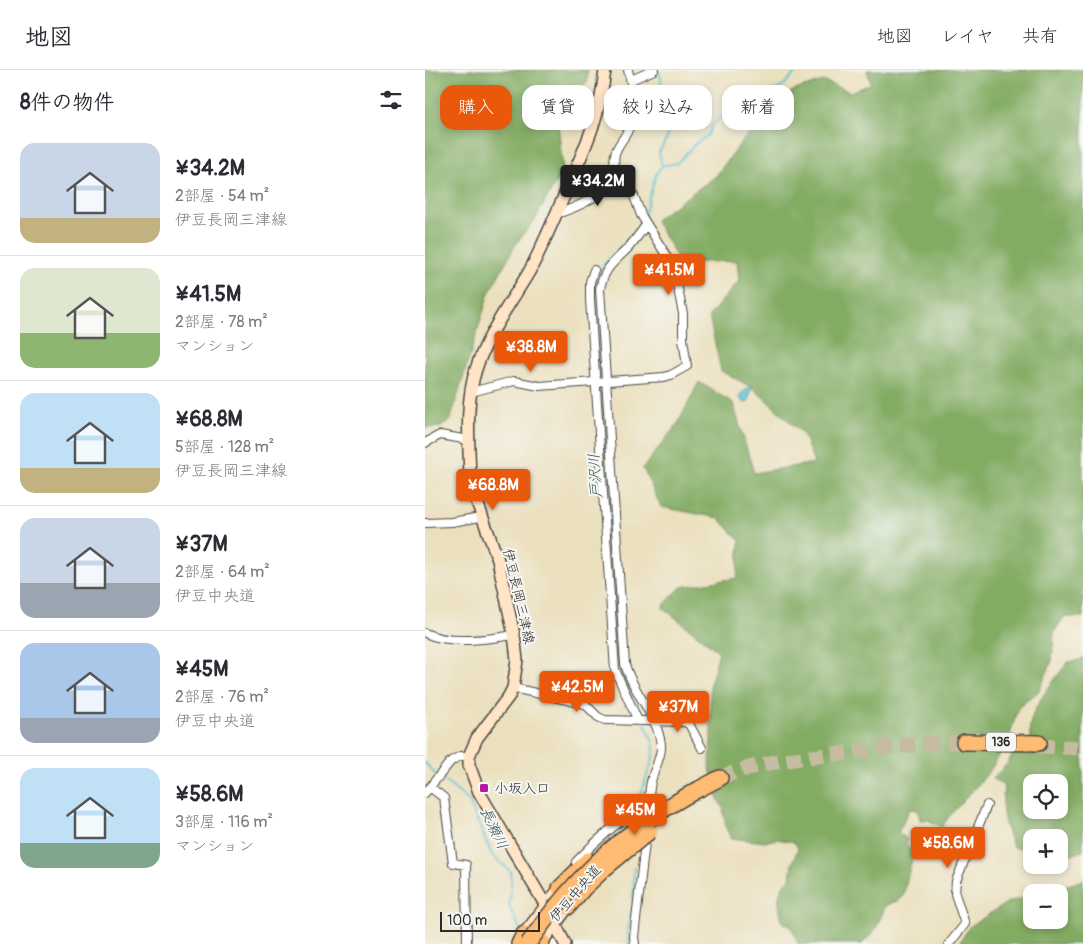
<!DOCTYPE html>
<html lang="ja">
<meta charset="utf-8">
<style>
body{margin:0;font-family:Pangolin,"Klee One",sans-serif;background:#f7f7f7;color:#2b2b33;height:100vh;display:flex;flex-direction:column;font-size:19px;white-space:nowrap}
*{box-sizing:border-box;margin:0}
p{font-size:16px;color:#7c7c81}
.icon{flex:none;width:28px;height:28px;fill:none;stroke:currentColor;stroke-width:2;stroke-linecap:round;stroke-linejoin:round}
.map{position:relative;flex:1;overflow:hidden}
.drawer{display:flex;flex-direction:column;background:#fff;width:425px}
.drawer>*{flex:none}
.banner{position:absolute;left:15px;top:15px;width:475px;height:45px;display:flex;gap:10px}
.tools{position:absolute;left:598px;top:704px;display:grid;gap:10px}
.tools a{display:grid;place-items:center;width:45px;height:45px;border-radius:10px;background:#fff;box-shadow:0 2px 8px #0003;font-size:25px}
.scale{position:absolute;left:15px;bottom:12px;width:100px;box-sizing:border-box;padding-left:5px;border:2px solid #2b2b2b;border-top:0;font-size:14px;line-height:18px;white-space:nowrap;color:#2b2b2b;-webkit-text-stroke:4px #f6f6f2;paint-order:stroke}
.price{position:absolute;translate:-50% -42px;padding:0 11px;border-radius:5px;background:#ea580c;color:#fff;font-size:16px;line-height:32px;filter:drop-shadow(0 1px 2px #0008)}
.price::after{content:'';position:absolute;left:50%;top:30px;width:15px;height:11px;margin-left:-8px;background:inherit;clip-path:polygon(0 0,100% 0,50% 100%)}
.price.current{background:#222;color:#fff}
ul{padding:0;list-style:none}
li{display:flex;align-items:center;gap:15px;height:125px;padding:0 20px}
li+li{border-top:1px solid #e1e1e2}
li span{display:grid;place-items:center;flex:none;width:140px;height:100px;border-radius:15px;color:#555}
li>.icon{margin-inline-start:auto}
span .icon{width:60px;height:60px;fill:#fffc;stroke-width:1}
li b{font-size:21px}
h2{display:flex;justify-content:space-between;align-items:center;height:60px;padding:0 20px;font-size:21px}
.tag{padding:0 18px;border-radius:15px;background:#fff;box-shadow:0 2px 8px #0003;font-size:18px;line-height:45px}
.tag.current{background:#ea580c;color:#fff}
header{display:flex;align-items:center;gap:30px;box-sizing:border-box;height:70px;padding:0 25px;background:#fff;border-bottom:1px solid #e1e1e2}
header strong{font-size:24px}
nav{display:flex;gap:28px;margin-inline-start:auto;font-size:18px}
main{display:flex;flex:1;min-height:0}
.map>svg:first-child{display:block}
</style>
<header>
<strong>地図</strong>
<nav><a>地図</a><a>レイヤ</a><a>共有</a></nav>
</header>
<main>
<section class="drawer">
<h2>8件の物件<svg class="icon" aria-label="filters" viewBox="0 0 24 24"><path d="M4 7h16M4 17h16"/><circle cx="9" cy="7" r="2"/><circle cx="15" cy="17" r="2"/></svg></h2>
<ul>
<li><span style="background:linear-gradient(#c9d6e8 75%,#c2b280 0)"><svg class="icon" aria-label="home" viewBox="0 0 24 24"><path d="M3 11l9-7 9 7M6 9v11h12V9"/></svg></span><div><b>¥34.2M</b><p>2部屋 · 54 m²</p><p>伊豆長岡三津線</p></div></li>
<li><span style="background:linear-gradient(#dfe7d0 65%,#8fb573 0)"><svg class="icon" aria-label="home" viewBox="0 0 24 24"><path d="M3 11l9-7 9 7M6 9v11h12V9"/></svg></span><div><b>¥41.5M</b><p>2部屋 · 78 m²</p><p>マンション</p></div></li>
<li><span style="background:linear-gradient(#bfe0f5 75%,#c2b280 0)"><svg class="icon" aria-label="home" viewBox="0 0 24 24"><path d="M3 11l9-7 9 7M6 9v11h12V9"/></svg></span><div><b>¥68.8M</b><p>5部屋 · 128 m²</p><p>伊豆長岡三津線</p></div></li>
<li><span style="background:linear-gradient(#c9d6e8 65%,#9aa5b1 0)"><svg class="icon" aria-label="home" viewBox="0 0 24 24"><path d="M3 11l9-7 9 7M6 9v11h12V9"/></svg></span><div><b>¥37M</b><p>2部屋 · 64 m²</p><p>伊豆中央道</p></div></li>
<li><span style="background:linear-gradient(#a9c7e8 75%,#9aa5b1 0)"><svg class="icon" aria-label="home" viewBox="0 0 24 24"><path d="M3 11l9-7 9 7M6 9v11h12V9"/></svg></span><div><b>¥45M</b><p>2部屋 · 76 m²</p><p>伊豆中央道</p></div></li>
<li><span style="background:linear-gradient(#bfe0f5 75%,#7fa58c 0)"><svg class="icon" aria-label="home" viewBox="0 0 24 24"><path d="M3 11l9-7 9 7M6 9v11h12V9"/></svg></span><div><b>¥58.6M</b><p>3部屋 · 116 m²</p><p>マンション</p></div></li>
</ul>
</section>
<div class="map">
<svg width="658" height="874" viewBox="0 0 658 874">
<rect width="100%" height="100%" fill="#f6f6f2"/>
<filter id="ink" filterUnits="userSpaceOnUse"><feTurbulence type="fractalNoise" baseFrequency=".02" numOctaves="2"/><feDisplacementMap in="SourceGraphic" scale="10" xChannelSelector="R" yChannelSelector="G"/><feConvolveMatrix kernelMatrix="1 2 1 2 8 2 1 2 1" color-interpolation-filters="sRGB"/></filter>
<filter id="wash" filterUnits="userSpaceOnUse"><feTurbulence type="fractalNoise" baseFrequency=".0096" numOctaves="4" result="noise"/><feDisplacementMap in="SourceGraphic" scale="20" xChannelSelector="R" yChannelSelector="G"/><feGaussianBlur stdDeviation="1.12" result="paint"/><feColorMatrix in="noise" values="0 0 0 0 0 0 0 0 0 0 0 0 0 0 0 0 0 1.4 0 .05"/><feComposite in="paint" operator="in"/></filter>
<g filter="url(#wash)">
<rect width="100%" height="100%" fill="#ebe0be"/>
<path fill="#83ac64" stroke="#576c48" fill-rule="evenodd" d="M0,0H163L162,12L139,34L133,53L138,100L109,151L92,172L64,223L25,351L16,357L0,358Z
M442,0H658V547H639L629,562L627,591L614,621L593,638L584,668H540L541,680L576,679C575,698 527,738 517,757L503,750H495L493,740L485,739L473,763L481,768L482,778L489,781L478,826L472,831L461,835L450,861L437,874H373L366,856L357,852C354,833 349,822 365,809L367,794L373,778L369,772L351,769L340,772L306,768L301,758L298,738L293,729L285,698L286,668L285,614L294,582L237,537L256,517L312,508L315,471L294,448L236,437L218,398L253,353L274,312L308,333L329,403L389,393L378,364L328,318L296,301L284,246L314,211L312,191L255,193L230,150L291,106L317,71L367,21L398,11L425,22L446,14Z
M658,587V781L634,788V768H606V782L588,777C578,750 576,745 579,716L568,709L583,693L589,681L612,680C610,675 605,670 605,665C601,641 630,610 643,592L655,590ZM606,712H634V740H606Z
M658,810V874H534L544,857L583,832L606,826V850H634V822H622Z"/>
<path fill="#57c3d1" stroke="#41777e" d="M327,315V317L323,332L319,333L313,326Z"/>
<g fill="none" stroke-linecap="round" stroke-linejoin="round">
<path stroke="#57c3d1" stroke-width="2" d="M232,0L235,4L243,48L242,68L234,82L237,96
M237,96L252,93L256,89L270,74L283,65L288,54L294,48L316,47L323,45L331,31L338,24L356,18L373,0
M219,145L231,104L237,96
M176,310L169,219C175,185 203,179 217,149
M176,315L194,594L197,606L218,649
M0,693L12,706
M16,708L44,731L67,785L86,802V819L84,836L95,859
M216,726C218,713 229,691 229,680C229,671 224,662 220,654
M204,874L203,861L208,834L209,798"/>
</g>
</g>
<g filter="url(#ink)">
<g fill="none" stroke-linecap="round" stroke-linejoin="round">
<path stroke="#c5bca1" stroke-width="15" stroke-dasharray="15 8" stroke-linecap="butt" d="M614,676L658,678
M295,708C332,692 370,689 410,684C453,679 495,673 539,672"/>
<defs>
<path id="street" d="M206,10L229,0
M131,144C151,138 182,125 189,103C191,97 188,90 190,84C192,75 200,68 203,60C213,41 208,20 203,0
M221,155C216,162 210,170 204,177C190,192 179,197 175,219L200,594C207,622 233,645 236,675C237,688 228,700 226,712C223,724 224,738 223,751
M169,200L165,212V230L190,600L213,651
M46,322L89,311L114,316L239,307L246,305L262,296L258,269V244L251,209L241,185L216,145L209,126L190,101
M0,373L15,365L44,370
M0,453L27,452L56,447
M0,563C25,575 63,569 89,565
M88,618L160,634L173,647L180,650L259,652L264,654L277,678
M5,717L19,728L28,793L41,795L42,874
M0,723L26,691L35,686H44
M151,792C174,767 196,749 225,730
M210,874L209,867L221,764
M524,874L540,854L530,824L531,811L562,735"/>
<path id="secondary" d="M99,864L135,818
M117,872L143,837
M140,874L121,836L54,722L44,695V686L52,668L84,626L88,618L92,590L89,565L73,490L47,418L45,408C44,372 40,333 51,299C62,265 86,232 104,202C117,178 128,151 139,126C158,82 175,49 180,0"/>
<path id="highway" d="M539,672L614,673
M274,719L295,708
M135,818L163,790
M143,837L159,818L175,803
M94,874L99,864
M115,874L117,872"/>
</defs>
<use href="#street" stroke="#484641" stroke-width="10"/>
<use href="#secondary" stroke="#484641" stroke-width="14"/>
<use href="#highway" stroke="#484641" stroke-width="18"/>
<use href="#street" stroke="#fff" stroke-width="8"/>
<use href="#secondary" stroke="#ffe4c6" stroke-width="11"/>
<use href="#highway" stroke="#ffbb71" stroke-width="15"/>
<defs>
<path id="highway-bridge" d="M179,799L225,761
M103,874C150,806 201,758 274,719"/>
</defs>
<use href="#highway-bridge" stroke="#484641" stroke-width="18" stroke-linecap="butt"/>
<use href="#highway-bridge" stroke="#ffbb71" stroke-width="15"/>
</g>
</g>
<rect fill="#b5179e" stroke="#f6f6f2" stroke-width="2" x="54" y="713" width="10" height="10" rx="2.5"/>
<g text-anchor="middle" stroke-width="4" stroke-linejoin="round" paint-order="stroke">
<rect fill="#f6f6f2" stroke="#686867" stroke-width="1" x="561" y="662.5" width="30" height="19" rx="4"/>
<g font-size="12" font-weight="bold" fill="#2b2b2b">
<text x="576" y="676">136</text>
</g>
<g font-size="14" fill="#2b2b2b" stroke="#f6f6f2">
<text transform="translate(94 526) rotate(77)" y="5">伊豆長岡三津線</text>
<text transform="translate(150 823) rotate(-49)" y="5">伊豆中央道</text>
</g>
<g font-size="14" fill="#2b2b2b" stroke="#f6f6f2" text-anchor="start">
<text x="69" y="723">小坂入口</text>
</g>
<g font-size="15" font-style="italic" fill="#38595d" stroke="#f6f6f2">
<text transform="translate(170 406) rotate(-94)" y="5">戸沢川</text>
<text transform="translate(69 758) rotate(64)" y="5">長瀬川</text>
</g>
</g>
</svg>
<div class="tools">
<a><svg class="icon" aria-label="locate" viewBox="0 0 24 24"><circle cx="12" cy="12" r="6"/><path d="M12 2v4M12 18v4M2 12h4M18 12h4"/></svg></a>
<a>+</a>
<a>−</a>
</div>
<div class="scale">100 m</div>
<b class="price current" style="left:173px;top:137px">¥34.2M</b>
<b class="price" style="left:244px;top:226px">¥41.5M</b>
<b class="price" style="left:106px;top:303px">¥38.8M</b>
<b class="price" style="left:68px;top:441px">¥68.8M</b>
<b class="price" style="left:152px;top:643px">¥42.5M</b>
<b class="price" style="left:253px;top:663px">¥37M</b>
<b class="price" style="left:210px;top:766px">¥45M</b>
<b class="price" style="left:523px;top:799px">¥58.6M</b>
<div class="banner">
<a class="tag current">購入</a>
<a class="tag">賃貸</a>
<a class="tag">絞り込み</a>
<a class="tag">新着</a>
</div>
</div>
</main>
